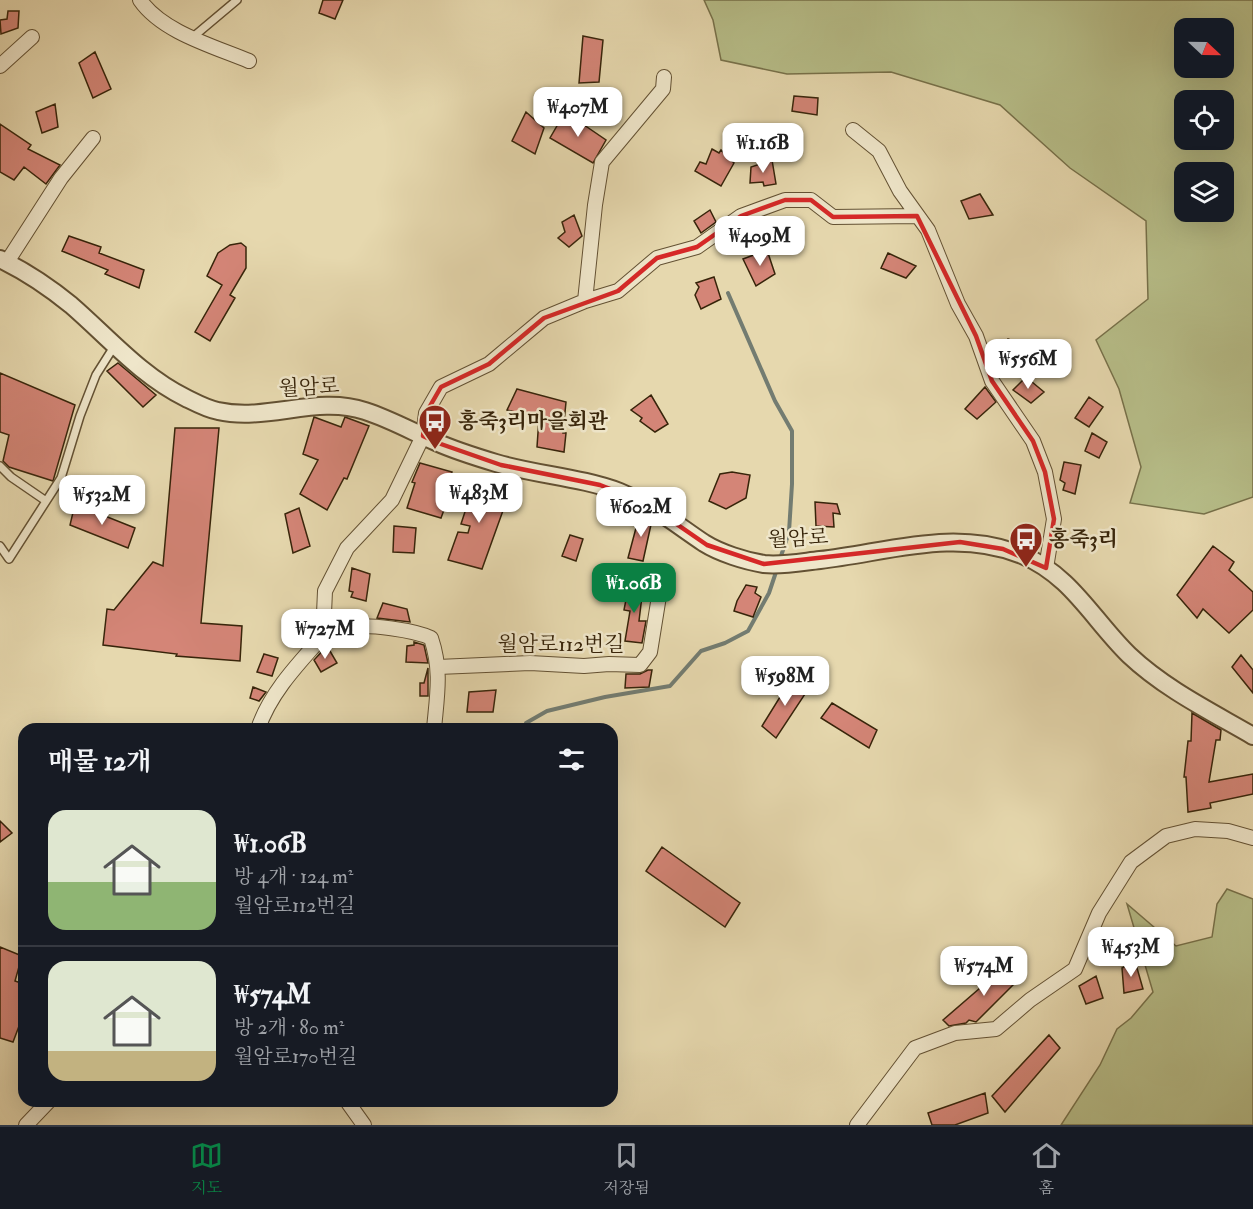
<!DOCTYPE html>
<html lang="ko">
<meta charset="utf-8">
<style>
body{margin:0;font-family:"IM FELL Double Pica","Noto Serif KR",serif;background:#242831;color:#f1f3f6;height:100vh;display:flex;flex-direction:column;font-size:22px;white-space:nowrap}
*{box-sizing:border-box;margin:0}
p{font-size:20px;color:#9ea1a6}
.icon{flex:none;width:33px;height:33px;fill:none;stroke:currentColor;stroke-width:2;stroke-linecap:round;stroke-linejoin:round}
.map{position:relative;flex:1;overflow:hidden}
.side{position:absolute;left:18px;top:723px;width:600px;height:384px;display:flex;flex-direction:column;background:#171b24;border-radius:18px;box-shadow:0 6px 24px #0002}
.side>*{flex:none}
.needle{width:39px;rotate:112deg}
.controls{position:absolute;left:1174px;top:18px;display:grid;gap:12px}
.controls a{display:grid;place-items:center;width:60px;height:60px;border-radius:12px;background:#171b24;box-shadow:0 6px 24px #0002;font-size:30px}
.price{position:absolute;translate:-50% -51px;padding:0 14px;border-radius:12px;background:#fff;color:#222;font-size:20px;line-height:39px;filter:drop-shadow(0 2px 3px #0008)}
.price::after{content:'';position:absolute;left:50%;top:36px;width:18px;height:14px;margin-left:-9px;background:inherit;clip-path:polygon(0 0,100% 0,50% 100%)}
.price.selected{background:#0b8043;color:#fff}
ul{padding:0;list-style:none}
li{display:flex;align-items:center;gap:18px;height:150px;padding:0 30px}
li+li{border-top:2px solid #363941}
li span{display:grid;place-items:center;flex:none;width:168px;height:120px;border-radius:18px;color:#555}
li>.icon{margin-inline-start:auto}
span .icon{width:72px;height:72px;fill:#fffc;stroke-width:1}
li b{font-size:26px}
h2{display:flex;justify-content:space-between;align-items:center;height:72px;padding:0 30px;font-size:26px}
.menu{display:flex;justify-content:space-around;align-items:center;height:84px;border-top:2px solid #363941;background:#171b24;font-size:16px;color:#9ea1a6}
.menu a{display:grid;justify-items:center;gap:3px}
.menu .selected{color:#0b8043}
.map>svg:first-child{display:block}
</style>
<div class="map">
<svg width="1253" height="1125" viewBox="0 0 1253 1125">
<rect width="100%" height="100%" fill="#e6d8ae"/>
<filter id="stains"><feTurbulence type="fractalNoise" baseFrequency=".00333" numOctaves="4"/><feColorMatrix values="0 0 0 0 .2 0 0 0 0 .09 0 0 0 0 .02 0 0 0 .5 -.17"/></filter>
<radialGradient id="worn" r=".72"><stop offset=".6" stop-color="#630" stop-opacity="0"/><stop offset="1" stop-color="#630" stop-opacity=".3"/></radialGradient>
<path fill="#b7be89" stroke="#77714a" stroke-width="1.5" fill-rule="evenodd" d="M704,0H1253V497L1204,514L1130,503L1141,467L1119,389L1096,340L1148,299L1146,221L1070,168L1000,105L891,72L787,74L721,60L713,20ZM1224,28V68H1185V28ZM1224,100V140H1185V100ZM1185,172H1224V212H1185Z
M1227,889L1253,899V1125H1061L1100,1065L1117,1029L1131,1018L1153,992L1127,904L1176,946L1212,937L1217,904Z"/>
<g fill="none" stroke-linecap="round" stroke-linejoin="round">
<path stroke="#737c71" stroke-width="4" d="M728,293L775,401L792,431V484L789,532L780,559
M525,729L526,723L547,711L605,697L670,686L701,651L725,643L748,631L769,593L777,569"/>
</g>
<path fill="#d48577" stroke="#37240a" stroke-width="1.5" d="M323,0H343L335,19L319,13Z
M8,11H19L18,28L1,34L0,20L7,19Z
M583,36L603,40L599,82L579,83Z
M95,52L111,89L93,98L79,63Z
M794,96L818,98L817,115L792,111Z
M55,104L58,127L42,133L36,112Z
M526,112L544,128L535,154L512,141Z
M565,112L606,140L593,163L550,138Z
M0,124L31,145L28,149L60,165L46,184L24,167L14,180L0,172Z
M712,149L719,153L721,150L734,163L721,186L695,171L700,162L706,164Z
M772,160L776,184L764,186L763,182L750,183L751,167Z
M980,194L993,215L969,219L961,201Z
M710,210L716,222L701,233L694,221Z
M574,215L582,236L569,247L558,238L565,232L562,222Z
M69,236L101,247L99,253L144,270L139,288L105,274L108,270L62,251Z
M241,243L246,247V268L230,295L235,298L210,341L195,332L222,285L207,276L218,253L230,245Z
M767,250L775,274L756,286L743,259Z
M888,253L916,266L906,278L881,268Z
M714,277L721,299L701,309L695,295L699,287L696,283Z
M1008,339L1024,345L1018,366L1003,359Z
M118,363L156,395L143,407L107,371Z
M0,373L75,405L53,481L9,467L3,461L9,435L0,432Z
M1026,377L1044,392L1031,403L1013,390Z
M985,387L996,402L977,419L965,409Z
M517,389L566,402L563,433H566L564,452L537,447L539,418L507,410Z
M651,395L668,424L655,432L640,421L642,418L631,410Z
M1089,397L1103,407L1089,427L1075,418Z
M314,417L341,427L345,417L369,426L347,479L344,478L327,510L300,494L318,460L303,454Z
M175,428H219L201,623L242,626L240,661L176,656L177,654L103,645L107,609L114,610L153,562L163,566Z
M1092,433L1107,442L1099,458L1085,451Z
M1064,462L1081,465L1075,494L1063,490L1065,483L1060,480Z
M420,463L452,472L443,497L448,499L441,518L407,508L415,483L412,482Z
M732,472L750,475L746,498L726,509L709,501L720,474Z
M476,478L505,486L501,504L505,505L482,569L448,560L458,532L468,533L470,526L461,524Z
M815,502L837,504L840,514L833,513L834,527L816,526Z
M75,504L135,528L128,548L70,525Z
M299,508L310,546L293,553L285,514Z
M640,513L652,520L643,561L628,558Z
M394,526L416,528L414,553L393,552Z
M570,535L583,539L576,561L562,556Z
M1213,546L1234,562L1229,570L1253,592V610L1229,633L1203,609L1197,618L1177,595Z
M352,568L370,574L366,601L351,597L353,592L349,591Z
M630,579L639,583L637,593L642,596L639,621H646L642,643L625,641L630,611L624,610Z
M746,585L757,587L755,593L761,597L753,617L734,611L737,601Z
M383,603L407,609L410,622L377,618Z
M414,642L424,645L428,663L406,662L407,646L414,645Z
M327,646L337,663L321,672L314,660Z
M264,654L278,658L272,676L257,672Z
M1241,655L1253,670V693L1232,667Z
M428,668V696H420V683H424Z
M648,670H652L649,687L625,688L626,674H640Z
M793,676L809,688L776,738L762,726Z
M253,687L266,692L259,701L250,698Z
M496,690L493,712H467L469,692Z
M832,703L877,730L869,748L821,718Z
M1192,713L1221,730L1220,740H1216L1209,782L1253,774V794L1210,803L1211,808L1188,812L1186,777H1184L1188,741H1191Z
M0,821L12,833L0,842Z
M662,847L740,903L725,927L646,871Z
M0,947L22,956L15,981L24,984V1013L13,1042L0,1038Z
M1135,961L1143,989L1124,993L1122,968Z
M1009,963L1022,976L976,1022L969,1020L966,1023L949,1026L943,1020Z
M1096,976L1103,998L1086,1004L1079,986Z
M1049,1035L1060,1048L1005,1112L992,1096Z
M985,1093L988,1113L955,1125H932L928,1113Z"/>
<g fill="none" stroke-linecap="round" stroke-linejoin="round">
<defs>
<path id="service" d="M193,37L237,0
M0,466L11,477L46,501
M0,546L9,559L61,478L80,416L96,375L115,345"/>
<path id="minor" d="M140,0C162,32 213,46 249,61
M0,66L32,37
M853,130L879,151L900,191L928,230L958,304L976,336L992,381L1033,441L1045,472L1054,519L1046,568
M7,262L61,178L93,138
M585,301L595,205L602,162L663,89L664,77
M323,636C332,633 342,629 351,627C369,624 414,630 431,638C442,671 437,695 434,729
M438,667L530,663L584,666L609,664L640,665L650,652L660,590
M258,729C270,693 298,664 323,636L325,591L347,548L392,500L423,436L426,413L441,387L489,364L544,318L585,301L618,291L657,258L697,247L741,216L785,200H811L833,217L917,216
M350,1101L349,1104L364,1125
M26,1125L49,1101
M857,1125L915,1048L955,1033L996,1029L1030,1000L1075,969L1099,913L1131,862L1166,836L1195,829L1228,831L1253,838"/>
<path id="tertiary" d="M0,259C25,271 49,287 71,305C108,337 141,376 186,398C196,403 207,409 218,411C267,422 317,395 365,411C390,419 413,432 436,442C456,451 476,457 496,463C537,475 580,477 620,492C655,506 674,523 704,543C720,553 745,561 764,564C782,566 802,562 820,560C889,552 955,528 1022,555C1071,575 1093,620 1129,655C1165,689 1210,711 1253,736"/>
</defs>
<use href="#service" stroke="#635133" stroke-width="10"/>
<use href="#minor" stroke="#635133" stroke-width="16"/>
<use href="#tertiary" stroke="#635133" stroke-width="20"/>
<use href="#service" stroke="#efe6ca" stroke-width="7"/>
<use href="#minor" stroke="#efe6ca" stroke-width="14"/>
<use href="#tertiary" stroke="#efe6ca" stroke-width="16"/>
</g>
<path fill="none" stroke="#d62828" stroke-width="4.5" stroke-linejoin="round" d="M785,200H811L833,217L917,216L976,336L992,381L1033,441L1045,472L1054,519L1046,568L1003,549L960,542L764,564L707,545L646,503L600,485L501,465L438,443L423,436L426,413L441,387L489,364L544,318L618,291L657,258L697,247L741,216Z"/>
<defs>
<symbol id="bus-pin" viewBox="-11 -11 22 30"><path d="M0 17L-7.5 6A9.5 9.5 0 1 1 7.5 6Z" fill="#8f2418" stroke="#efe6ca"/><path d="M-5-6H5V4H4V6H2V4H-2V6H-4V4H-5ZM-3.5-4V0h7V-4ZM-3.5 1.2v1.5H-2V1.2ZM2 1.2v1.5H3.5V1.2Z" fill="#fff"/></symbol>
</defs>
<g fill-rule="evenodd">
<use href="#bus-pin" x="416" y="402" width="38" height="52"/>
<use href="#bus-pin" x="1007" y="520" width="38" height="52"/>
</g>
<g text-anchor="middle" stroke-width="5" stroke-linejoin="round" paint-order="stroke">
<g font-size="21" fill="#37240a" stroke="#efe6ca">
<text transform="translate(309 387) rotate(-3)" y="7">월암로</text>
<text transform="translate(798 538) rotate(-3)" y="7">월암로</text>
<text x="561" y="651">월암로112번길</text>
</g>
<g font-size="21" font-weight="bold" fill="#37240a" stroke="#efe6ca" text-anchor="start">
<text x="458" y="428">홍죽3리마을회관</text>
<text x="1049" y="546">홍죽3리</text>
</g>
</g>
<rect width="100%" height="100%" filter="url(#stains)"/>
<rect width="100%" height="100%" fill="url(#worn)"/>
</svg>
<div class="controls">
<a><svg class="needle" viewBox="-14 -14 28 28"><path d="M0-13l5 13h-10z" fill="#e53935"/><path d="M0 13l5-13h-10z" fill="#9ea1a6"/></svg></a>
<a><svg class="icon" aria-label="locate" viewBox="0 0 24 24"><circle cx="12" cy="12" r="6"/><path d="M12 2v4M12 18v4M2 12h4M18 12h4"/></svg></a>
<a><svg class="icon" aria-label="layers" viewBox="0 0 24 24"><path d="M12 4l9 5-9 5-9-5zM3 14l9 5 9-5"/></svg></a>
</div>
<b class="price" style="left:578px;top:138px">₩407M</b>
<b class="price" style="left:763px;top:174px">₩1.16B</b>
<b class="price" style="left:760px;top:267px">₩409M</b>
<b class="price" style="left:1028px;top:390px">₩556M</b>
<b class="price" style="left:479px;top:524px">₩483M</b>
<b class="price" style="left:102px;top:526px">₩532M</b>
<b class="price" style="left:641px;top:538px">₩602M</b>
<b class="price selected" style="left:634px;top:614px">₩1.06B</b>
<b class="price" style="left:325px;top:660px">₩727M</b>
<b class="price" style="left:785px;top:707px">₩598M</b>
<b class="price" style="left:1131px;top:978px">₩453M</b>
<b class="price" style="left:984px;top:997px">₩574M</b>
<section class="side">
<h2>매물 12개<svg class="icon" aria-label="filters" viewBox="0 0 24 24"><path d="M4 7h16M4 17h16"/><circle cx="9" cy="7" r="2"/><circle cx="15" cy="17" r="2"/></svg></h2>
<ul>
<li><span style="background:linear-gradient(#dfe7d0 60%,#8fb573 0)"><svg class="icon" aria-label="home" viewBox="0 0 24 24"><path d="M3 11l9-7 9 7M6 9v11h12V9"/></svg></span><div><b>₩1.06B</b><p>방 4개 · 124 m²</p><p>월암로112번길</p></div></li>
<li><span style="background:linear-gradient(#dfe7d0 75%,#c2b280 0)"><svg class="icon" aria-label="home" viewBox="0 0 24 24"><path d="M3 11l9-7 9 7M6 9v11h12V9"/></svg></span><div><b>₩574M</b><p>방 2개 · 80 m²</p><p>월암로170번길</p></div></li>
</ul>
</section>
</div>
<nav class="menu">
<a class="selected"><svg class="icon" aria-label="map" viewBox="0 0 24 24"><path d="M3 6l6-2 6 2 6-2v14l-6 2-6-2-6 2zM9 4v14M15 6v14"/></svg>지도</a>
<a><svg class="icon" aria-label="saved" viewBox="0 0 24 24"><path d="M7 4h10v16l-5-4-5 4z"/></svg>저장됨</a>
<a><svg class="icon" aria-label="home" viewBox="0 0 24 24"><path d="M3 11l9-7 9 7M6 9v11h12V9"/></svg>홈</a>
</nav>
